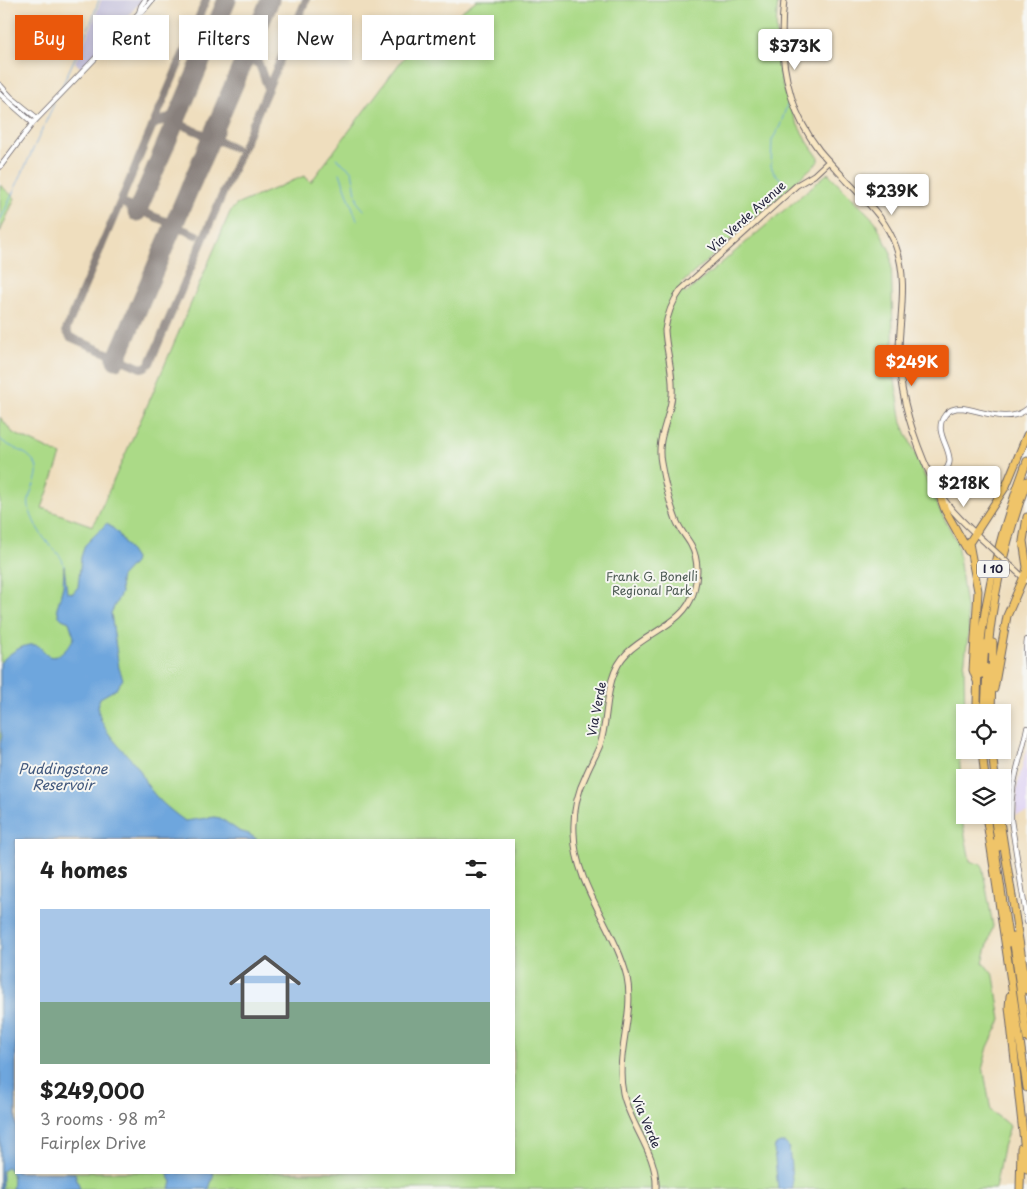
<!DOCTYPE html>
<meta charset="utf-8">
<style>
body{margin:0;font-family:"Playpen Sans",sans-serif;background:#f6f6f6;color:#222;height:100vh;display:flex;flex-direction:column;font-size:19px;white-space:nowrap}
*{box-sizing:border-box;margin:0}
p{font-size:16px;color:#767676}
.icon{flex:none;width:28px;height:28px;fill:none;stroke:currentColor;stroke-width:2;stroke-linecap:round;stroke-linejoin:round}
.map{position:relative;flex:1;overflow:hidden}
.sheet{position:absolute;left:15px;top:839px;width:500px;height:335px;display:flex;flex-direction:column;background:#fff;border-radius:0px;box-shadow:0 2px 8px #0003}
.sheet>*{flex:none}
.banner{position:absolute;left:15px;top:15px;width:500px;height:45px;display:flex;gap:10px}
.buttons{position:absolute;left:956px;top:704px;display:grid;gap:10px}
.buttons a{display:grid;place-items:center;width:55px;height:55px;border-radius:0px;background:#fff;box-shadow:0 2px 8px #0003;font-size:25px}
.price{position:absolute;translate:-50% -42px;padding:0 11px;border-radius:5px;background:#fff;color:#222;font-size:16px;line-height:32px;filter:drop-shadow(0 1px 2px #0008)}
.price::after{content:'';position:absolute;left:50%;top:30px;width:15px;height:11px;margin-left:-8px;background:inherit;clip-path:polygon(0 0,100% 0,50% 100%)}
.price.selected{background:#ea580c;color:#fff}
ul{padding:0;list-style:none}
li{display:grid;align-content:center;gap:10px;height:265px;padding:0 25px}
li+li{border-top:1px solid #e0e0e0}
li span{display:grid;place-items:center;height:155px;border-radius:0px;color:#555}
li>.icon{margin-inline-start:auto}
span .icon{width:90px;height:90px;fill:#fffc;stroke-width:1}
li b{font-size:21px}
h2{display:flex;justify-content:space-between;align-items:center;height:60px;padding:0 25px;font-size:21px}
.chip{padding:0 18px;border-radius:0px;background:#fff;box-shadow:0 2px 8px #0003;font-size:18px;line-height:45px}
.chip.selected{background:#ea580c;color:#fff}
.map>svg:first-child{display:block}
</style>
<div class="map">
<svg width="1027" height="1189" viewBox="0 0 1027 1189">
<rect width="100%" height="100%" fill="#f6f6f2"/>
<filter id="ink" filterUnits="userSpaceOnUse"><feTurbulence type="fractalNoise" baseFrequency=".02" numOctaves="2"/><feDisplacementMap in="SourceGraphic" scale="10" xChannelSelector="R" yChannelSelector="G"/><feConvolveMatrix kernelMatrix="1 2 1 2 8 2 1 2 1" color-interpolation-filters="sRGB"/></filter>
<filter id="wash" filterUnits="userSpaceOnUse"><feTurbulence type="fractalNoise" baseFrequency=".0096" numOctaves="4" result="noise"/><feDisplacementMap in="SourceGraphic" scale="20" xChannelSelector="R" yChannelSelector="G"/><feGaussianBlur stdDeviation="1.12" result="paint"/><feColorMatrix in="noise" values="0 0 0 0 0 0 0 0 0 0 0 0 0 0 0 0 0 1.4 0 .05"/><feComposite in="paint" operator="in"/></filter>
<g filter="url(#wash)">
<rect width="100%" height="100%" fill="#efdebe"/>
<path fill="#e0d4f4" d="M1027,748V813L1016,815L1017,787Z"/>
<path fill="#c4c0db" d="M101,0H142L81,68L75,62L92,25Z"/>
<path fill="#abda87" stroke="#667e61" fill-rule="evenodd" d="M477,0H778C772,61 781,108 819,158V161L681,284L685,294L828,173L875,221L891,253L894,374L902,423L937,505L957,542L969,629L964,666L965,729L959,748L963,825L970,861L982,865L993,926L983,962L994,976L1001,1020L988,1047L983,1066L991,1111L1010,1126L1003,1147L995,1189H0V417L13,433L61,455L42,508L93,526L151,397L230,212L236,205L304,176L311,182L402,60L416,44ZM16,840H514V1172H16Z
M0,185L15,198L0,232Z"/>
<path fill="#6ea6dd" stroke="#48648c" d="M107,523L118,533L135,559L134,563L121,577L120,581L121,593L111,613L119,668L123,679L116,689L100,698C90,722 124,750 137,766C141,771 143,778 146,783C156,799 170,810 185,821L214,817L220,818L239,831L249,834L258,840H16V1172L75,1173L80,1189H12C13,1181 14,1173 8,1167L2,1171V1189H0V745L2,736L0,728V663C7,655 23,643 35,645C41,645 42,652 47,655C58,662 70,646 74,637L69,622L62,619L59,616L57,608L63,586L64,566L67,592L73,593L78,587L81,557L85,545Z
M780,1143H785L789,1147L793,1189H778L774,1149L776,1145Z
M214,1173L209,1189H170L172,1182L167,1173Z"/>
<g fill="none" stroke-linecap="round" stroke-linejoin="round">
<path stroke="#6ea6dd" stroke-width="1" d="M59,93L92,20L99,0
M336,158L352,171L356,193
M340,173L357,220
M357,196L358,203L364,210
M774,199V194L782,183L780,178L774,173L771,166L772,140L780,126L787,105
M0,221L54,104
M0,439C10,449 27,450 35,463C43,477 26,492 29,507C32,520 39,532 47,542C54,551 62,554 64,566"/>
<path stroke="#88807c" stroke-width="8" d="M206,0L66,330L70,337L141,368L145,367L150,363L306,0
M259,64L268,89
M242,65L249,60L259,64L252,48L254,38
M152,126L180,111
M184,126L203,134
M171,132L178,126H184L179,119L181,110
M220,141L234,148
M207,148L206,139L202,134H210L215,129
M207,148L212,143L220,141L215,137V129
M126,205L165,221
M177,217L178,224L182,229H175L171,233L169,226L165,221H172Z
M182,229L196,235"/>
<path stroke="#88807c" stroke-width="19" d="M137,212L227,0
M116,360L270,0"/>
</g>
</g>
<g filter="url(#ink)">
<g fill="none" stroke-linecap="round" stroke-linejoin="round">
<defs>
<path id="tertiary" d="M139,13L141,6L145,0
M0,85L11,97L37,118
M0,94L33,123
M0,167L33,123L139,13L143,11L152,0
M932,478C973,462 927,438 945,415C949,409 955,408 962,408C983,411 1009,424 1027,409
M1027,640L1026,649L1027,666
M1027,728C1020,763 1010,783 1011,820L1027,922"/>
<path id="secondary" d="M784,0C778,54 785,106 819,150C828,161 838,171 847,181C866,201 887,220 896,247C908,279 900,315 899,348C898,388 909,425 924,461C930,475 936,489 945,501C957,518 973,531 987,544
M1012,567L1027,581
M656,1189C658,1154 630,1126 623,1093C615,1054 635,1015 627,977C615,928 575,886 574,833C573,813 577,793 586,775C590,765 596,755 600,745C610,715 603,677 627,653C649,631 686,623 694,591C698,576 699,560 691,545C686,536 678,528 675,517C669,500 664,481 661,463C656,438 670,419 672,395C674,373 666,352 665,330C667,315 672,302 681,290L797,185L814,175L829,161"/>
<path id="motorway" d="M939,493L945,510L968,551
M988,650C993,592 1007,536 1027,481
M983,674L985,644
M977,681L973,670L978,591L969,543L1006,486L1027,435
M994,689L1007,616L1026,572L1027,567L1023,541L1027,517
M977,712C976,625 996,542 1027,461
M985,712L987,668
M991,712L993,643
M982,750L985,778
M992,750L995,778
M986,815L1027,1088
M994,815L999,847
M999,815L1027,990
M994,843L1009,943
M1013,937L1027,1038
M1010,996L1009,1007L1027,1169
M1020,1189L1021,1148"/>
</defs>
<use href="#tertiary" stroke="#6a6469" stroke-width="6"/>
<use href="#secondary" stroke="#6a6469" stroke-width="7"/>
<use href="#motorway" stroke="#6a6469" stroke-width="9"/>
<use href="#tertiary" stroke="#fff" stroke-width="4.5"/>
<use href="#secondary" stroke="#f9e7c3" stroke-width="5"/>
<use href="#motorway" stroke="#efc469" stroke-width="7"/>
<defs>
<path id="secondary-bridge" d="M987,544L1012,567"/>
</defs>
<use href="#secondary-bridge" stroke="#6a6469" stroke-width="7" stroke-linecap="butt"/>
<use href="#secondary-bridge" stroke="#f9e7c3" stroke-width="5"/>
</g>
</g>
<g text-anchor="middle" stroke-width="4" stroke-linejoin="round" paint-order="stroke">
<rect fill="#f6f6f2" stroke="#626272" stroke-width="1" x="977" y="560.5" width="32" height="17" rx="4"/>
<g font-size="11" font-weight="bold" fill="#22223b">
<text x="993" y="573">I 10</text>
</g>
<g font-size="12" fill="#22223b" stroke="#f6f6f2">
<text transform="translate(747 217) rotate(-42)" y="4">Via Verde Avenue</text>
<text transform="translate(597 709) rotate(-79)" y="4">Via Verde</text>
<text transform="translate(646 1122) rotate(67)" y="4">Via Verde</text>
</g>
<g font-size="12" fill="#4b5952" stroke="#f6f6f2">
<text x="652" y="581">Frank G. Bonelli<tspan x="652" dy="14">Regional Park</tspan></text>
</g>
<g font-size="14" font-style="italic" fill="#40577c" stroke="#f6f6f2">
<text x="63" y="774">Puddingstone<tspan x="63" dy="16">Reservoir</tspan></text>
</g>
</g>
</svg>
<div class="buttons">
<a><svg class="icon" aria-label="locate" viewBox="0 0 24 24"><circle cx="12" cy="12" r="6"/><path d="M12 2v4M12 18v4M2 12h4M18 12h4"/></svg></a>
<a><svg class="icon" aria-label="layers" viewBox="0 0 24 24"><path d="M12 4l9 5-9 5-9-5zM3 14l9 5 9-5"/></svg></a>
</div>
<b class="price" style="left:795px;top:71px">$373K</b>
<b class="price" style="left:892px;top:216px">$239K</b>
<b class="price selected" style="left:912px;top:387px">$249K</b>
<b class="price" style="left:964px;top:508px">$218K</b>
<div class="banner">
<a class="chip selected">Buy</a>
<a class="chip">Rent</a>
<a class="chip">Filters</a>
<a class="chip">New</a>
<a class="chip">Apartment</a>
</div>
<section class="sheet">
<h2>4 homes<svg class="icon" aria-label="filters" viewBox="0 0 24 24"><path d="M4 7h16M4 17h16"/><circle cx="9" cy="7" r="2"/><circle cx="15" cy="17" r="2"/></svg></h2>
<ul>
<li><span style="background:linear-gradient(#a9c7e8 60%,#7fa58c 0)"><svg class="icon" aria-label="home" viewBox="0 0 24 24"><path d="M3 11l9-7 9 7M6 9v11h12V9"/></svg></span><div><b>$249,000</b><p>3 rooms · 98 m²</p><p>Fairplex Drive</p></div></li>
</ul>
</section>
</div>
